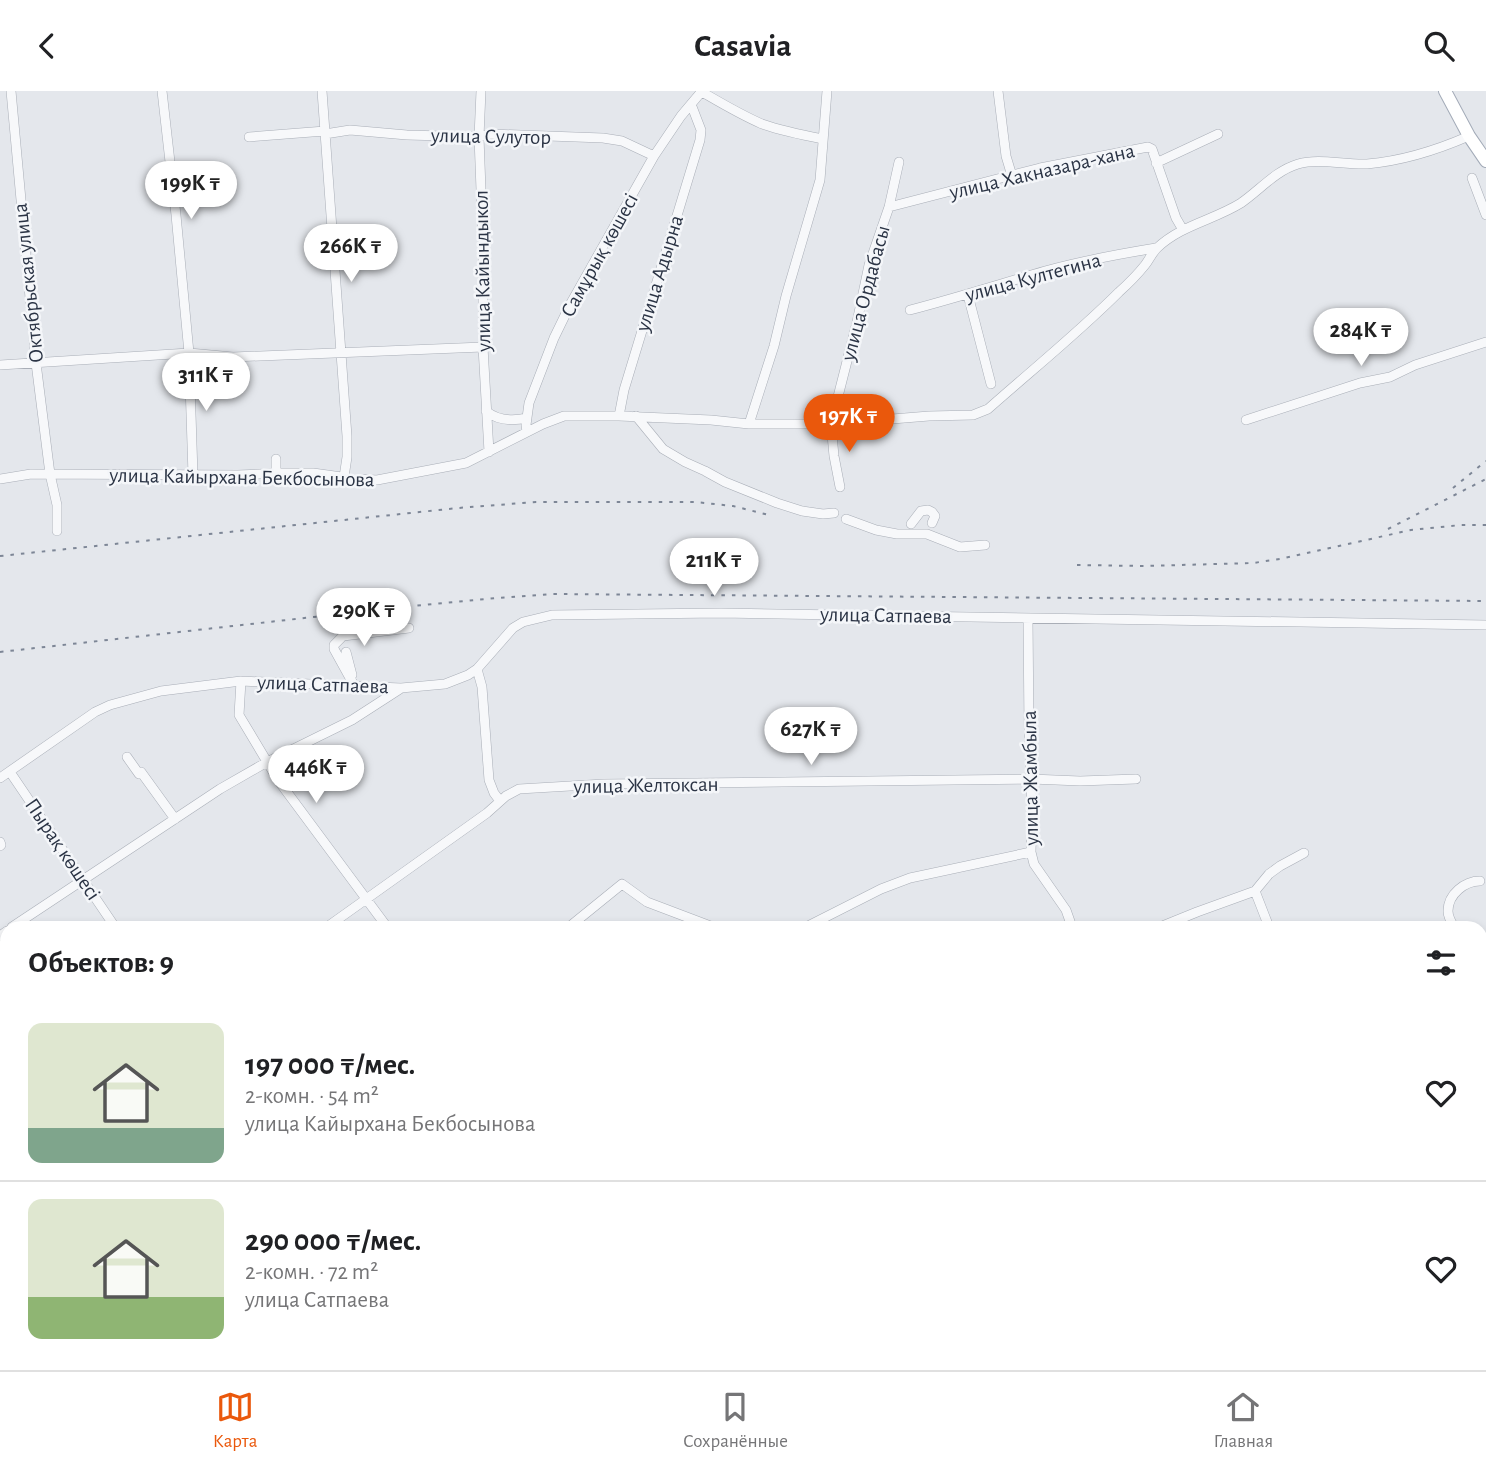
<!DOCTYPE html>
<html lang="ru">
<meta charset="utf-8">
<style>
body{margin:0;font-family:"Alegreya Sans",sans-serif;background:#f2f2f2;color:#202124;height:100vh;display:flex;flex-direction:column;font-size:26px;white-space:nowrap}
*{box-sizing:border-box;margin:0}
p{font-size:23px;color:#757577}
.icon{flex:none;width:38px;height:38px;fill:none;stroke:currentColor;stroke-width:2;stroke-linecap:round;stroke-linejoin:round}
.map{position:relative;flex:1;overflow:hidden}
.details{position:absolute;left:0px;top:830px;width:1488px;height:450px;display:flex;flex-direction:column;background:#fff;border-radius:21px 21px 0 0;box-shadow:0 4px 10px #0003}
.details>*{flex:none}
.price{position:absolute;translate:-50% -60px;padding:0 16px;border-radius:24px;background:#fff;color:#222;font-size:23px;line-height:46px;filter:drop-shadow(0 2px 4px #0008)}
.price::after{content:'';position:absolute;left:50%;top:42px;width:21px;height:16px;margin-left:-10px;background:inherit;clip-path:polygon(0 0,100% 0,50% 100%)}
.price.selected{background:#ea580c;color:#fff}
ul{padding:0;list-style:none}
li{display:flex;align-items:center;gap:21px;height:175px;padding:0 28px}
li+li{border-top:2px solid #e0e0e0}
li span{display:grid;place-items:center;flex:none;width:196px;height:140px;border-radius:14px;color:#555}
li>.icon{margin-inline-start:auto}
span .icon{width:84px;height:84px;fill:#fffc;stroke-width:1}
li b{font-size:30px}
h2{display:flex;justify-content:space-between;align-items:center;height:84px;padding:0 28px;font-size:30px}
header{display:flex;justify-content:space-between;align-items:center;height:91px;padding:0 28px;background:#fff;font-size:32px;font-weight:700}
.tabs{display:flex;justify-content:space-around;align-items:center;height:98px;border-top:2px solid #e0e0e0;background:#fff;font-size:19px;color:#757577}
.tabs a{display:grid;justify-items:center;gap:4px}
.tabs .selected{color:#ea580c}
.map>svg:first-child{display:block}
</style>
<header><svg class="icon" aria-label="back" viewBox="0 0 24 24"><path d="M15 5l-7 7 7 7"/></svg>Casavia<svg class="icon" aria-label="search" viewBox="0 0 24 24"><circle cx="10" cy="10" r="6"/><path d="M15 15l6 6"/></svg></header>
<div class="map">
<svg width="1486" height="1279" viewBox="0 0 1486 1279">
<rect width="100%" height="100%" fill="#e4e7ec"/>
<path fill="#c9d6c5" d="M0,874L7,884V1162L0,1168Z"/>
<g fill="none" stroke-linecap="round" stroke-linejoin="round">
<defs>
<path id="minor" d="M11,0L36,272L50,383L57,414V440
M162,0L176,124L189,262L193,384
M322,0L347,345V366L344,386
M481,0L479,46L483,152V256L489,361
M998,0L1006,65L1012,85
M702,1C721,12 741,24 762,33C782,40 802,44 823,48
M325,43L350,39L407,44L479,46L491,43L521,44L603,47L622,50L654,65
M249,46L325,40
M1156,72L1218,43
M1472,87L1486,124
M889,116L1040,77L1148,56L1152,58L1176,127L1183,139
M968,204L991,293
M910,219C956,207 1000,193 1045,180C1082,170 1119,163 1156,157
M0,274L189,262L233,266L483,256
M486,320C498,330 513,330 527,327
M619,325L624,299L700,49L701,39L691,13
M636,325L663,358L685,371L705,380L725,391L777,412L802,420L823,423L834,422
M1246,329L1360,292L1390,286L1415,274L1486,251
M749,333L774,255L786,205L820,89L827,0
M527,341L526,334L529,312L554,247L571,212L654,65L681,25L702,0
M276,382V368
M0,388L31,383L238,384L280,382H313L356,388L377,389L466,372L543,333L564,325H619L711,329L749,333H831L929,325L973,324L988,318C1032,279 1078,242 1119,201C1128,193 1137,184 1145,174C1149,169 1152,162 1157,157C1181,134 1214,129 1241,112C1260,99 1275,80 1298,73C1319,67 1344,74 1367,73C1401,70 1437,59 1469,45
M840,396L834,365L831,333L857,231L869,174L889,116L899,71
M846,428L876,439L897,443H927L960,456L985,454
M911,433L921,420L928,419L932,421L935,425L932,432
M1028,527L1029,639L1032,724L1031,761L1034,773L1066,819L1072,836
M346,561L352,584
M477,578L482,596L489,689L494,702L500,710
M241,590L239,624L278,689L387,836
M355,596L334,558V554L343,545L409,537
M127,666L139,683
M10,681L115,836
M141,681L175,728
M0,687L95,621L110,614L161,600L241,590L401,597L445,593L468,584L477,578L513,537L523,531L552,524L721,522L1486,534
M0,751L1,754L0,755
M1255,800L1269,836
M12,836L220,698L267,671L352,629L400,598
M327,836L487,722L506,705L519,698L604,693L1031,688L1080,690L1136,688
M569,836L622,793L647,811L713,836
M806,836L881,798L910,787L1031,761
M1160,836L1197,821L1255,800L1269,783L1280,775L1304,762
M1454,836C1451,831 1448,826 1448,820C1448,803 1465,790 1480,790
M0,845L7,840
M0,868L7,878
M1480,887L1486,889
M1480,923L1486,925
M1480,1124L1486,1131
M0,1144H7
M1480,1182L1486,1176
M1480,1199L1486,1204
M0,1232H7
M1480,1249L1486,1250
M1480,1269L1486,1263
M296,1272L302,1279
M501,1272L504,1279
M824,1272L827,1279
M1362,1272L1369,1279
M1179,1274L1196,1273L1218,1279
M172,1279L182,1272
M403,1279L413,1272
M580,1279L591,1272
M920,1279L942,1272
M1391,1279L1398,1272
M1442,1279L1446,1272
M1471,1279L1477,1272"/>
<path id="major" d="M1445,0L1469,45L1486,70
M1480,1022L1486,1016
M1235,1279L1241,1272"/>
</defs>
<use href="#minor" stroke="#a9aeb7" stroke-width="10"/>
<use href="#major" stroke="#a3abb8" stroke-width="14"/>
<use href="#minor" stroke="#f7f8fa" stroke-width="9"/>
<use href="#major" stroke="#fff" stroke-width="12"/>
<path stroke="#7d8696" stroke-width="2" stroke-dasharray="3.5 7" stroke-linecap="butt" d="M1453,397L1486,370
M1388,438L1486,388
M0,465L458,417L536,411H695L733,415L769,424
M1077,474L1144,475L1253,472L1280,468L1411,439L1461,434H1486
M0,561L403,516L496,507L553,503L1486,510"/>
</g>
<g text-anchor="middle" stroke-width="5" stroke-linejoin="round" paint-order="stroke">
<g font-size="21" fill="#2b3445" stroke="#f4f6f9">
<text transform="translate(491 45) rotate(1)" y="7">улица Сулутор</text>
<text transform="translate(1042 80) rotate(-13)" y="7">улица Хакназара-хана</text>
<text transform="translate(599 164) rotate(-61)" y="7">Самұрық көшесі</text>
<text transform="translate(482 180) rotate(-91)" y="7">улица Кайындыкол</text>
<text transform="translate(659 182) rotate(-73)" y="7">улица Адырна</text>
<text transform="translate(1033 186) rotate(-15)" y="7">улица Култегина</text>
<text transform="translate(28 192) rotate(-96)" y="7">Октябрьская улица</text>
<text transform="translate(865 202) rotate(-75)" y="7">улица Ордабасы</text>
<text transform="translate(242 386) rotate(1)" y="7">улица Кайырхана Бекбосынова</text>
<text transform="translate(886 524) rotate(1)" y="7">улица Сатпаева</text>
<text transform="translate(323 593) rotate(2)" y="7">улица Сатпаева</text>
<text transform="translate(1030 687) rotate(-91)" y="7">улица Жамбыла</text>
<text transform="translate(646 694) rotate(-1)" y="7">улица Желтоксан</text>
<text transform="translate(63 758) rotate(56)" y="7">Пырақ көшесі</text>
</g>
</g>
</svg>
<b class="price" style="left:191px;top:130px">199K ₸</b>
<b class="price" style="left:351px;top:193px">266K ₸</b>
<b class="price" style="left:1361px;top:277px">284K ₸</b>
<b class="price" style="left:206px;top:322px">311K ₸</b>
<b class="price selected" style="left:849px;top:363px">197K ₸</b>
<b class="price" style="left:714px;top:507px">211K ₸</b>
<b class="price" style="left:364px;top:557px">290K ₸</b>
<b class="price" style="left:811px;top:676px">627K ₸</b>
<b class="price" style="left:316px;top:714px">446K ₸</b>
<section class="details">
<h2>Объектов: 9<svg class="icon" aria-label="filters" viewBox="0 0 24 24"><path d="M4 7h16M4 17h16"/><circle cx="9" cy="7" r="2"/><circle cx="15" cy="17" r="2"/></svg></h2>
<ul>
<li><span style="background:linear-gradient(#dfe7d0 75%,#7fa58c 0)"><svg class="icon" aria-label="home" viewBox="0 0 24 24"><path d="M3 11l9-7 9 7M6 9v11h12V9"/></svg></span><div><b>197 000 ₸/мес.</b><p>2-комн. · 54 m²</p><p>улица Кайырхана Бекбосынова</p></div><svg class="icon" aria-label="heart" viewBox="0 0 24 24"><path d="M12 20l-8-8c-3-5 5-10 8-4 3-6 11-1 8 4z"/></svg></li>
<li><span style="background:linear-gradient(#dfe7d0 70%,#8fb573 0)"><svg class="icon" aria-label="home" viewBox="0 0 24 24"><path d="M3 11l9-7 9 7M6 9v11h12V9"/></svg></span><div><b>290 000 ₸/мес.</b><p>2-комн. · 72 m²</p><p>улица Сатпаева</p></div><svg class="icon" aria-label="heart" viewBox="0 0 24 24"><path d="M12 20l-8-8c-3-5 5-10 8-4 3-6 11-1 8 4z"/></svg></li>
</ul>
</section>
</div>
<nav class="tabs">
<a class="selected"><svg class="icon" aria-label="map" viewBox="0 0 24 24"><path d="M3 6l6-2 6 2 6-2v14l-6 2-6-2-6 2zM9 4v14M15 6v14"/></svg>Карта</a>
<a><svg class="icon" aria-label="saved" viewBox="0 0 24 24"><path d="M7 4h10v16l-5-4-5 4z"/></svg>Сохранённые</a>
<a><svg class="icon" aria-label="home" viewBox="0 0 24 24"><path d="M3 11l9-7 9 7M6 9v11h12V9"/></svg>Главная</a>
</nav>
